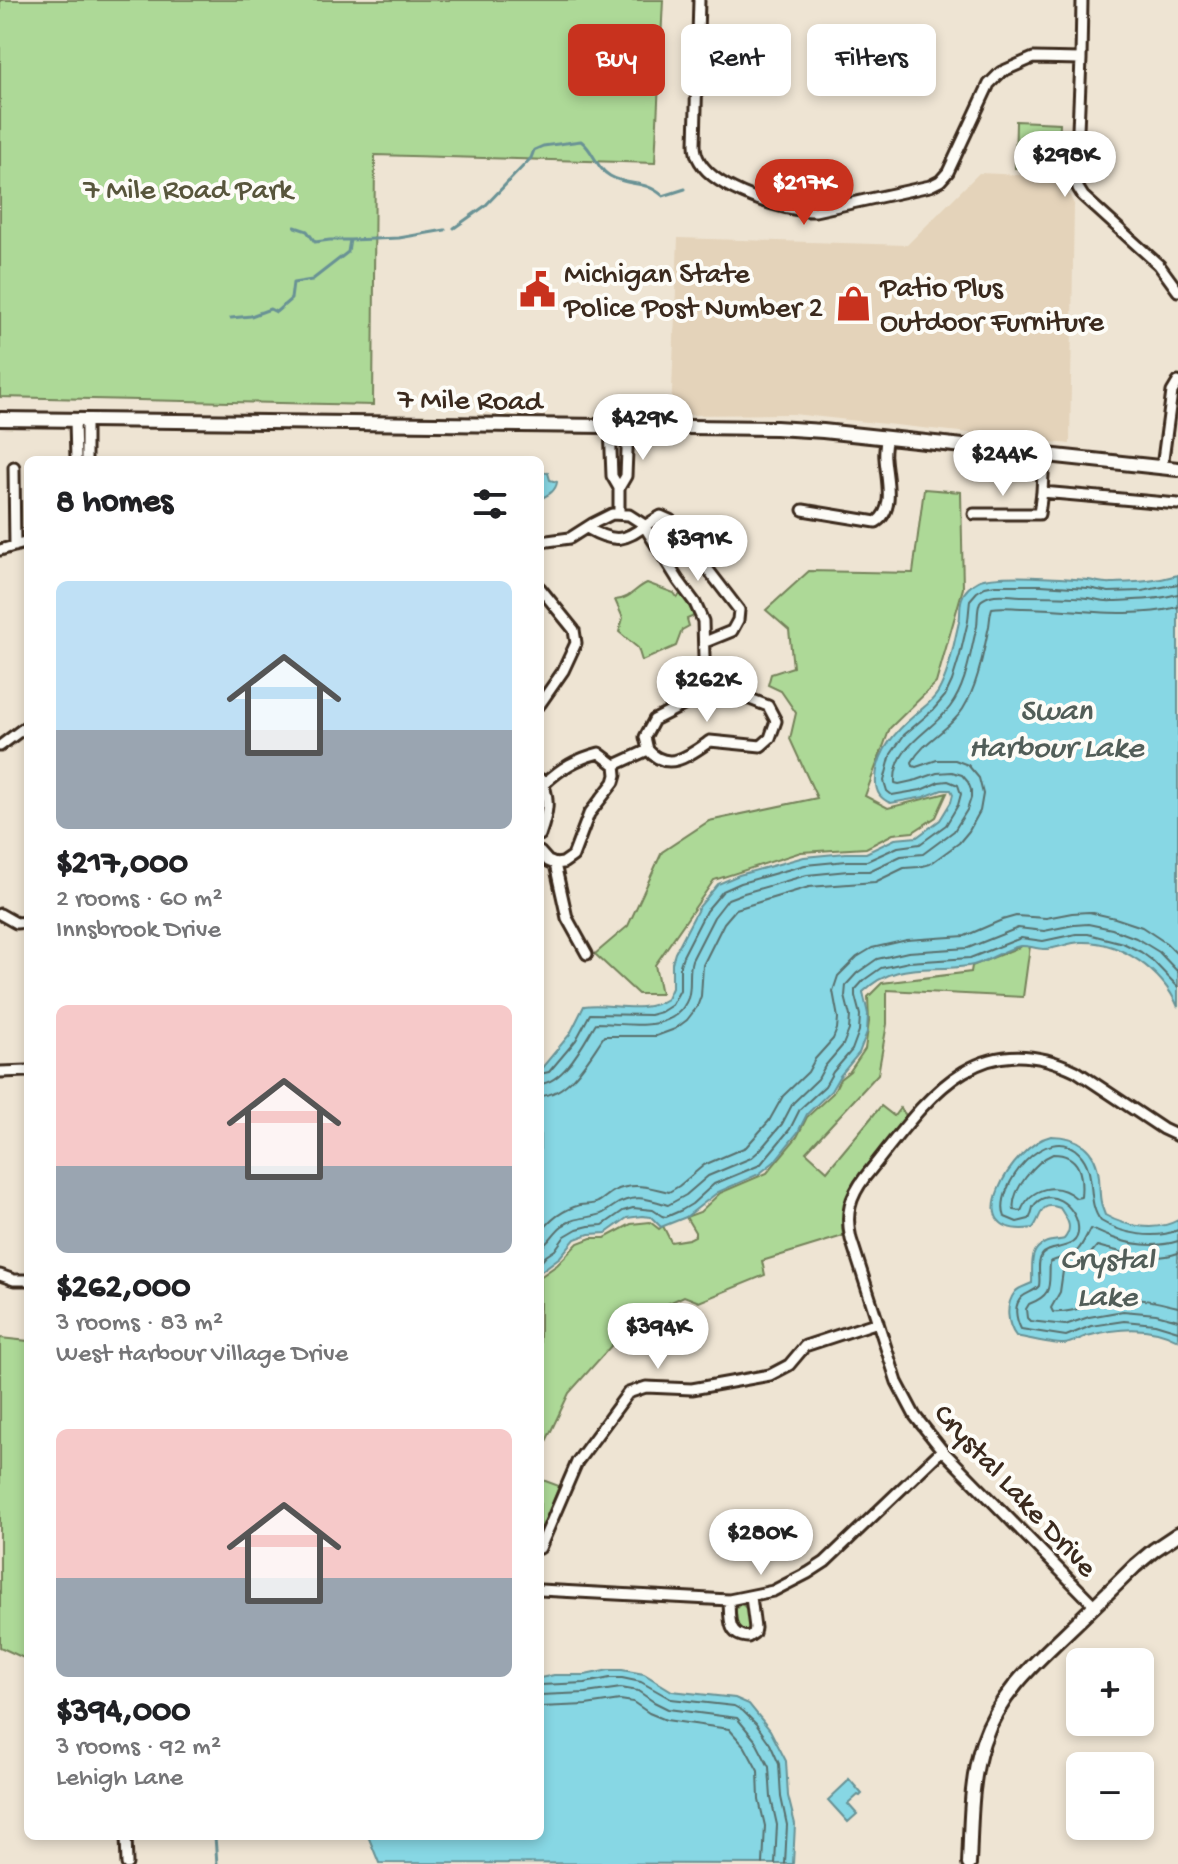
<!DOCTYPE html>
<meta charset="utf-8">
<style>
body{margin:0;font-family:"Gochi Hand",sans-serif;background:#f2f2f2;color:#202124;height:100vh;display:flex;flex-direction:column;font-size:30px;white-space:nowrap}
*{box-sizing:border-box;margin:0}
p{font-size:26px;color:#757577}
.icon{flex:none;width:44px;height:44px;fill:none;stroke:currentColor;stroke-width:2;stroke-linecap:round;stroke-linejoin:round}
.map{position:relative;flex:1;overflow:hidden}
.panel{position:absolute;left:24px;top:456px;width:520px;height:1384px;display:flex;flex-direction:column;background:#fff;border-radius:12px;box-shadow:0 4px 12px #0003}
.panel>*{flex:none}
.hud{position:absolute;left:568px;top:24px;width:490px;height:72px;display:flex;gap:16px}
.buttons{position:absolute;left:1066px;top:1648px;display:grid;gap:16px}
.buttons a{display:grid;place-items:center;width:88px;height:88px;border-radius:12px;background:#fff;box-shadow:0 4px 12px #0003;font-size:40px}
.price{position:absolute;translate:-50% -68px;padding:0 18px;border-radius:28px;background:#fff;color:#222;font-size:26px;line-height:52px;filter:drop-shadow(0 2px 4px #0008)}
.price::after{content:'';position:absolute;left:50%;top:48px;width:24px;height:18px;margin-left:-12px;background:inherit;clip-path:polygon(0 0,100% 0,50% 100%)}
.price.current{background:#c8321e;color:#fff}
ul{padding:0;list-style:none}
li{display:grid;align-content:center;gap:16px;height:424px;padding:0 32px}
li span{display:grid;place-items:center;height:248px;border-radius:12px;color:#555}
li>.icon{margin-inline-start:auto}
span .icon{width:144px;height:144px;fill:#fffc;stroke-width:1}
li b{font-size:34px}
h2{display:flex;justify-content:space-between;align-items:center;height:96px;padding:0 32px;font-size:34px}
.pill{padding:0 28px;border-radius:12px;background:#fff;box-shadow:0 4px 12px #0003;font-size:28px;line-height:72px}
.pill.current{background:#c8321e;color:#fff}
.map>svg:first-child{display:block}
</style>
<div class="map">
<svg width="1178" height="1864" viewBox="0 0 1178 1864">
<rect width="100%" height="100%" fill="#eee4d3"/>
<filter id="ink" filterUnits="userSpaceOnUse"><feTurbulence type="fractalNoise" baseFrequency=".0125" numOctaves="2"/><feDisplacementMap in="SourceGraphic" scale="16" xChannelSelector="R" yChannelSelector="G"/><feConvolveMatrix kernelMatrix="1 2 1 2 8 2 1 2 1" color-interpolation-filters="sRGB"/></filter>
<g filter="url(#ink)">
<path fill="#e4d3ba" d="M979,173L1060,177L1074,204L1070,444L793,414L671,415L678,238L907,245Z"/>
<path fill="#add997" stroke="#74825a" stroke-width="2" d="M0,0H663L655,163L375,155L373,405L0,397Z
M1016,121L1060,123L1058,169L1015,168Z
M924,489L961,492L963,588L936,683L890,728L865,796L888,808L947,793L936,817L913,832L893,834L866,848L801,852L714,880L655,965L661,994H638L595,954L628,926L662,852L709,821L817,798L790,739L796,713L781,691L768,685L771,674L793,667L789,630L766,610L809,571L913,573Z
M647,583L674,593L677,597L681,594L686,600L694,616L687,619L689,626L682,630L676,646L642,661L638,648L619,632L623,618L615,600C629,600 635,588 647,583Z
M1022,946H1030L1023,997L887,990V1024L878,1074L806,1152L827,1171L881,1106L894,1116L900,1108L906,1115L904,1120L855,1180C844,1199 841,1215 843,1236L762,1261L765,1275L699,1302L684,1296L626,1323L611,1346L569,1393L540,1454V1277L557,1265L578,1243L591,1238H605L631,1224L650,1222L659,1229L663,1226L671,1242L689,1239L695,1236V1232L686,1217L700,1212L720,1193L767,1173L797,1137L807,1117L833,1093L840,1079L850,1071L865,1049L869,1022L868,997L882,983L971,972L972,966Z
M0,1338L28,1341V1660L0,1647Z
M540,1479L559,1486L540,1535Z
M740,1604C751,1607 754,1626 744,1633L737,1628L734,1611Z"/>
<path fill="#87d7e4" stroke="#699295" stroke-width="2" d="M540,472L548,473L550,480L557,482C556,491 548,495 540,499Z
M1178,575V1007C1163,972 1121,940 1080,942C1068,943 1056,949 1044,949C1035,949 1028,945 1020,946C1001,950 986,964 968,966C928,972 894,961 863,992L868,1014L867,1032L859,1053L839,1077L831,1091L807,1114L798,1132L774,1162L759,1174L718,1192L686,1217L661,1227L651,1217L642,1216L627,1218L606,1233L589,1234L575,1239L560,1257L540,1272V1070L570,1034L584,1006C610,1002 643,1015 667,999L672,988V963L675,953L699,907L718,884L739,875L804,857L846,853H866L895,839L917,837L940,820L951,802L953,794L951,790H942L924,797L891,803C880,799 875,791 876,779C877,751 896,731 916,714C924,707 933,701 938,692C950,671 953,646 959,622C961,615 959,606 962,598C964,591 972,584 978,581C994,573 1067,578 1088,580C1096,581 1104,584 1112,583C1137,582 1153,582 1178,575Z
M1051,1136C1078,1136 1096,1149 1099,1177C1100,1191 1099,1202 1105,1215C1126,1227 1157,1232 1178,1220V1340C1151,1325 1116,1328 1087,1336C1080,1338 1071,1344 1064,1344C1050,1344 1031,1339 1016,1336C1007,1324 1005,1305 1015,1292C1019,1287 1026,1286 1032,1283C1033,1268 1028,1250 1045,1243C1050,1240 1059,1241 1064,1239C1074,1227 1067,1219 1060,1208C1039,1200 1042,1217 1033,1228C956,1239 1012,1145 1051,1136Z
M609,1670H622L644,1674L672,1691L735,1698L749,1704L770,1730L786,1761L788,1796L795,1824L793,1864L379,1863L368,1836H540V1678L554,1675H585Z
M849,1779L862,1794L860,1796L858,1795L848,1804L857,1814L848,1822L828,1800L847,1782Z"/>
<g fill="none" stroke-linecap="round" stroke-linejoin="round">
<path stroke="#596f6d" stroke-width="2" d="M540,1074L549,1072L576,1040L590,1014L650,1015L661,1012L672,1005L680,990V965L683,956L706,911L723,891L741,883L805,865L847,861H867L898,847L920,844L946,825L958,805L961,794L958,785L948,781L939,782L921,790L892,795L887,791L884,781L891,754L904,735L933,710L945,696L952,681L960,655L968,621L970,600L977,592L985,587L995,585H1041L1088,588L1109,592L1142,591L1178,584
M540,1084C565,1082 584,1042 596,1023C627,1023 674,1035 688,998C692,985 688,972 692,960L714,917L728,899L744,893L807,875L848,871H869L901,856L923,854L954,831L967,810L971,798V790L968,782L962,775L952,772L937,773L917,780L899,784L895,783C893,746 931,732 950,707C967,684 970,653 977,626C978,619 977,609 980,602C982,599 987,597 990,596C1000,593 1011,596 1021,596C1043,596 1065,596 1088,598C1096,599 1104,602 1112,601C1135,600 1156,600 1178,594
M540,1096C569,1095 589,1058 604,1036H656L675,1029L687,1020L697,1007L701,996L703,965L724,923L736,909L809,887L875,882L904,868L919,867L930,864L959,843L969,831L980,811L983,794L979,778L968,765L955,760H937L916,767L913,766L912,762C924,740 950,730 963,709C978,685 983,654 989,626C990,620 990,614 992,608C1002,606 1013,608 1023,608C1075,608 1127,620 1178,607
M1053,1154C1080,1154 1083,1175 1081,1197L1076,1198C1057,1181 1031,1187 1021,1211L1014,1210C1010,1191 1036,1161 1053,1154Z
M1178,1230C1155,1240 1122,1234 1101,1221C1085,1201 1098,1172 1079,1153C1047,1120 993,1187 1005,1217L1017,1222L1029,1219C1030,1219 1033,1208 1033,1207C1048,1184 1076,1206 1078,1226C1081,1253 1051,1243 1042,1255C1036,1263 1041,1276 1039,1286C1034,1292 1028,1292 1022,1297C1013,1305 1016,1319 1021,1329L1066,1336L1091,1326L1124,1321L1155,1324L1178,1331
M540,1234C550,1219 562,1210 580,1205C586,1204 593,1205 598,1202C604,1199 608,1194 614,1191C633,1182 650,1187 669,1192L679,1186L704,1165L746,1147L769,1121L783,1096L808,1072L815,1059L833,1039L837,1029L838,1018L833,991L838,976L857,957L872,948L907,940L965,936L1002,920L1016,916L1046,918L1072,913L1089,912L1115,918L1142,927L1166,943L1178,955
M1178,1241C1157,1248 1129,1245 1108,1236C1101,1234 1096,1230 1090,1229C1076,1258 1078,1251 1050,1262C1048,1284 1055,1294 1029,1304L1026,1309L1027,1318L1030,1321L1065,1325L1089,1317L1123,1311L1156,1314L1178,1320
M540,1248C550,1242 553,1233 562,1226C575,1217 584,1219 598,1215C604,1214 609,1209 614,1206C633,1193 649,1199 668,1205L686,1195L708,1176L751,1158L759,1151L782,1124L793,1103L818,1079L825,1066L843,1045L849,1030L850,1016L845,996L846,985L857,973L877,959L908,952L968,948L1018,928L1044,931L1074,925L1088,924L1112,929L1136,938L1159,952L1178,972
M1178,1253C1151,1263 1123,1252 1097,1246L1083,1263L1063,1271L1060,1292L1051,1308L1053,1312C1070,1314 1097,1302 1115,1299C1136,1297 1158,1302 1178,1307
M540,1263L546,1256L555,1250L565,1236L577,1229L589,1226L603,1225L623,1211L633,1208L653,1210L662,1216L666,1217L682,1210L692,1204L714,1184L760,1165L790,1129L800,1109L825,1086L833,1072L852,1050L859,1031L860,1015L855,996V990L864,980L881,968L909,962L970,958L1021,938L1043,941L1076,934H1088L1123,943L1141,952L1153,961L1178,987
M540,1685L585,1683L610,1678H622L641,1682L671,1699L734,1706L743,1711L756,1724L770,1744L779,1764L781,1797L787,1825L785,1864
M540,1695L586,1693L621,1688L638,1691L654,1702L668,1709L737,1718L755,1740L769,1767L771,1798L777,1825L775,1864
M540,1707L586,1705L620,1700L633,1702L649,1713L666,1720L729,1729L745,1747L758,1771L759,1800L765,1826L763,1864"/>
<path stroke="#699295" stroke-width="3" d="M295,227L307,231L315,242L330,240H350
M454,228L485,206L531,158L534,150L543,146L581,141C594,151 596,168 610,176C629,187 644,179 663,196L685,189
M231,318L251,316L270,309L276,312L291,299L293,283L312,280L348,252L350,240L399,238L445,230
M215,1836L217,1864"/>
<defs>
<path id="street" d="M699,0L695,144C695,150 696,156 700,162C716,189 784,212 815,211L930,186L940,181L948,172L989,84L1001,72L1033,58L1081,59L1082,0
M1081,59L1076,177L1078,188L1083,196L1159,265L1178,291
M75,420L76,460
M86,420V460
M610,426L612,476L619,488
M1044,455L1042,492L1178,504
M14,467L15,546
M1162,467L1172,392L1178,382
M803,510L876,522C896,510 886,477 885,458C884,452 886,444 886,438
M619,514V488L626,476L628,426
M974,514H1039L1042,492
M587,528C625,550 630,533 661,516L670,520L739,610L738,620L732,631L705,642
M540,542L570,538L592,524L612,514L629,515L643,524L678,580L695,603L703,621L705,694
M0,550L28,542
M540,588L574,630L576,643L563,671L540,704
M0,746L28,725
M648,750L645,737L654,720L705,694
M615,765L648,750C668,773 690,755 710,741L761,746L770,738L776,721L768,706L750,699L705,694
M540,779C552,798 547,815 540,835
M544,784C561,768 576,759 599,753L615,765
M540,852L548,861L555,864
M555,864L563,863L573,856L589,814L614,782L616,775L615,765
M555,864L567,918L587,954
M0,914L16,923L28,922
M0,1072L28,1071
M0,1275L14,1280H28
M540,1548L577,1462L628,1393L646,1387L692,1389L770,1375L789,1365L805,1346L878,1322
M540,1590L729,1600L773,1591L808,1573L825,1562L942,1450
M729,1600C730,1617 727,1636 748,1637L754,1633L755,1628L751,1597
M1094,1605L942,1450L915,1416L897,1382L851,1239C845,1214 850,1197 865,1177C922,1107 972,1021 1076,1071L1163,1129L1178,1136
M126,1836L127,1864"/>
<path id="secondary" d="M0,419L776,428L823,431L1178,469
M969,1864C971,1823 970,1781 983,1742C998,1697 1031,1666 1064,1635C1088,1612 1112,1589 1135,1566L1154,1550L1178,1534"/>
</defs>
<use href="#street" stroke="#3b2a1e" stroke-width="15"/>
<use href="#secondary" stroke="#3b2a1e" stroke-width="18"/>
<use href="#street" stroke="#fdfcf7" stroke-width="9"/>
<use href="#secondary" stroke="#fdfcf7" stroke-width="12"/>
</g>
</g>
<defs>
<symbol id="civic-bare" viewBox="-9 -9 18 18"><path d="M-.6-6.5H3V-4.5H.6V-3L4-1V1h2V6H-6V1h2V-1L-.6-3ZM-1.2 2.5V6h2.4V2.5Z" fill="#c8321e" stroke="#fdfcf7" stroke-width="2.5" paint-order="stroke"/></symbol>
<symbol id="shop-bare" viewBox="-9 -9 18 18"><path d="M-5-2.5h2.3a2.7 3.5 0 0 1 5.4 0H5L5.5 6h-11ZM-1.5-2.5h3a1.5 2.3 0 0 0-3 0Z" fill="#c8321e" stroke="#fdfcf7" stroke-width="2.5" paint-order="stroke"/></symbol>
</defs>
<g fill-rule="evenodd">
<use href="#civic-bare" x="512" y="264" width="51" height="51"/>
<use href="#shop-bare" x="828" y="278" width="51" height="51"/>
</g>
<g text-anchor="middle" stroke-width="8" stroke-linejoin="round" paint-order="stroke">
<g font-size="30" fill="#58563c" stroke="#fdfcf7">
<text x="188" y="198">7 Mile Road Park</text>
</g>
<g font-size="30" fill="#3b2a1e" stroke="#fdfcf7" text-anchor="start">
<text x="564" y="282">Michigan State<tspan x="564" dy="34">Police Post Number 2</tspan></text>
<text x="880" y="296">Patio Plus<tspan x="880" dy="34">Outdoor Furniture</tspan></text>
</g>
<g font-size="30" fill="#3b2a1e" stroke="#fdfcf7">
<text transform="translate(470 398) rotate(1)" y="10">7 Mile Road</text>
<text transform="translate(1017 1489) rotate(47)" y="10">Crystal Lake Drive</text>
</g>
<g font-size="32" font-style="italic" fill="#525e59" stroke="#fdfcf7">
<text x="1056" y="719">Swan<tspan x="1056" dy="37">Harbour Lake</tspan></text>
<text x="1107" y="1268">Crystal<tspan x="1107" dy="37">Lake</tspan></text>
</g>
</g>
</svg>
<div class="buttons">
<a>+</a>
<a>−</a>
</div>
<b class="price" style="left:1065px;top:199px">$298K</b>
<b class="price current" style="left:804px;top:227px">$217K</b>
<b class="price" style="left:643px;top:462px">$429K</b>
<b class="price" style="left:1003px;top:498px">$244K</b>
<b class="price" style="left:698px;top:583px">$391K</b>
<b class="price" style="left:707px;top:724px">$262K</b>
<b class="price" style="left:658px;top:1371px">$394K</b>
<b class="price" style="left:761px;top:1577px">$280K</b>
<div class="hud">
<a class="pill current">Buy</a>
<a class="pill">Rent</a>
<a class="pill">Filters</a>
</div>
<section class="panel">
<h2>8 homes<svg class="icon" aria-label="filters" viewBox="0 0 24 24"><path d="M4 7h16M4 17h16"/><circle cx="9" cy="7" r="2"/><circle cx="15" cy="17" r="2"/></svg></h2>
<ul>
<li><span style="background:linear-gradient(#bfe0f5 60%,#9aa5b1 0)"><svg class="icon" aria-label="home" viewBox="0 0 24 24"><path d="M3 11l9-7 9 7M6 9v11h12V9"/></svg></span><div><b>$217,000</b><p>2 rooms · 60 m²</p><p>Innsbrook Drive</p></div></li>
<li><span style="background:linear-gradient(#f6c9c9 65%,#9aa5b1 0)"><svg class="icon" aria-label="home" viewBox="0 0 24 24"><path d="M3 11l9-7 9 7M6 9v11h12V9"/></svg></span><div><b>$262,000</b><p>3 rooms · 83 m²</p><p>West Harbour Village Drive</p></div></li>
<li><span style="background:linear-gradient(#f6c9c9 60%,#9aa5b1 0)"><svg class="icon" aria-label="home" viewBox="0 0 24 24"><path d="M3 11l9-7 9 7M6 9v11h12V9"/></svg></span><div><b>$394,000</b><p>3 rooms · 92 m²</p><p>Lehigh Lane</p></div></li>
</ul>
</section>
</div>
